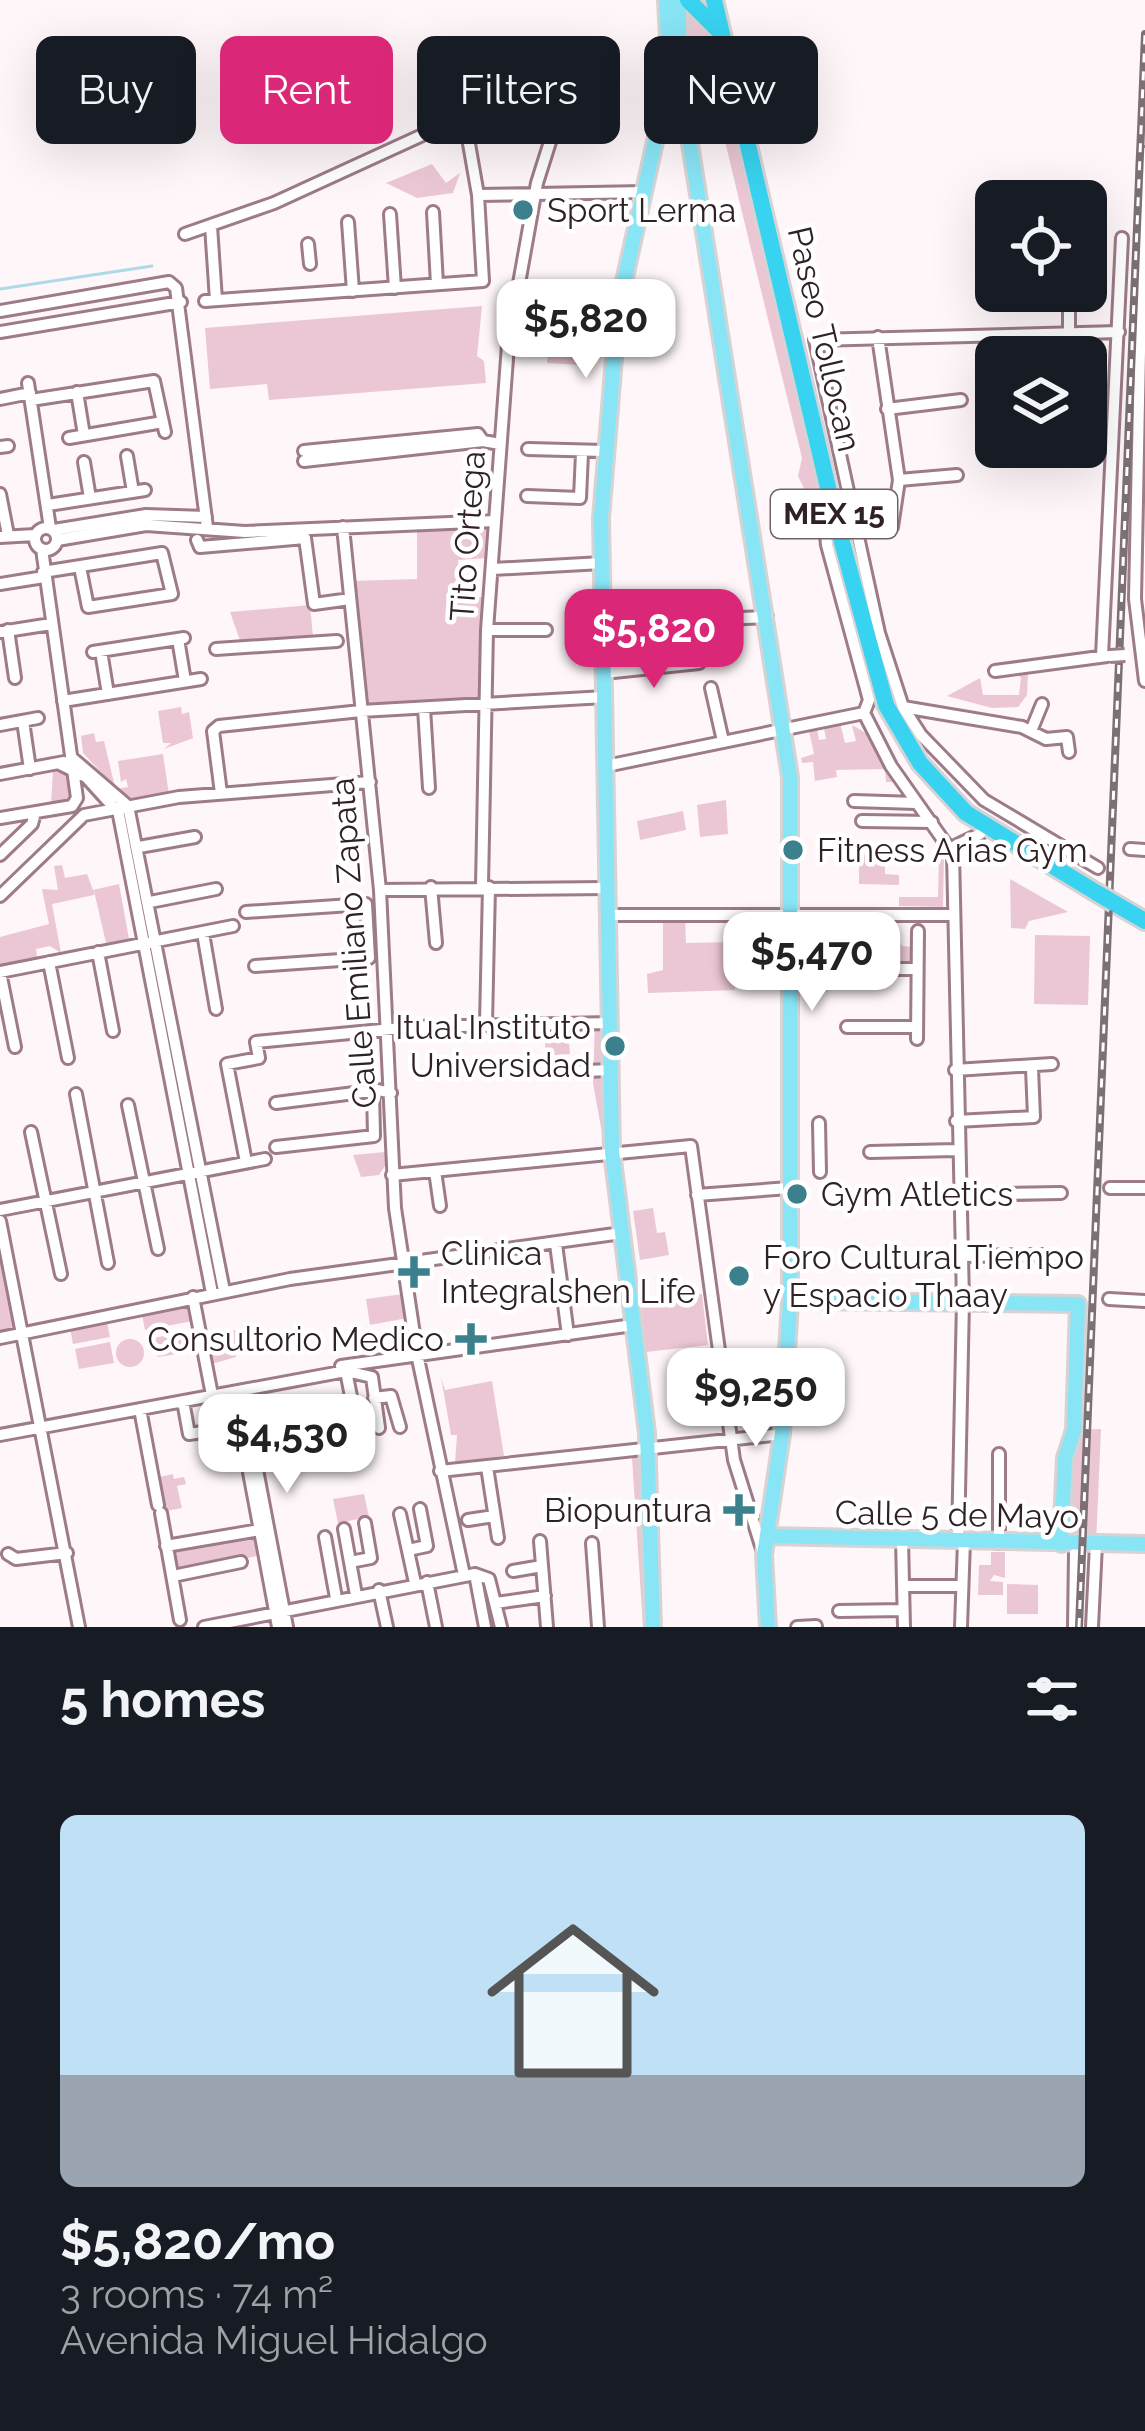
<!DOCTYPE html>
<meta charset="utf-8">
<style>
body{margin:0;font-family:Raleway,sans-serif;background:#242831;color:#f1f3f6;height:100vh;display:flex;flex-direction:column;font-size:45px;white-space:nowrap}
*{box-sizing:border-box;margin:0}
p{font-size:39px;color:#9ea1a6}
.icon{flex:none;width:66px;height:66px;fill:none;stroke:currentColor;stroke-width:2;stroke-linecap:round;stroke-linejoin:round}
.map{position:relative;height:1627px;overflow:hidden}
.details{display:flex;flex-direction:column;background:#171b24;flex:1}
.details>*{flex:none}
.banner{position:absolute;left:36px;top:36px;width:1074px;height:108px;display:flex;gap:24px}
.fabs{position:absolute;left:975px;top:180px;display:grid;gap:24px}
.fabs a{display:grid;place-items:center;width:132px;height:132px;border-radius:18px;background:#171b24;box-shadow:0 12px 48px #0002;font-size:60px}
.price{position:absolute;translate:-50% -102px;padding:0 27px;border-radius:24px;background:#fff;color:#222;font-size:39px;line-height:78px;filter:drop-shadow(0 3px 6px #0008)}
.price::after{content:'';position:absolute;left:50%;top:72px;width:36px;height:27px;margin-left:-18px;background:inherit;clip-path:polygon(0 0,100% 0,50% 100%)}
.price.selected{background:#db2777;color:#fff}
ul{padding:0;list-style:none}
li{display:grid;align-content:center;gap:24px;height:636px;padding:0 60px}
li+li{border-top:3px solid #363941}
li span{display:grid;place-items:center;height:372px;border-radius:18px;color:#555}
li>.icon{margin-inline-start:auto}
span .icon{width:216px;height:216px;fill:#fffc;stroke-width:1}
li b{font-size:51px}
h2{display:flex;justify-content:space-between;align-items:center;height:144px;padding:0 60px;font-size:51px}
.tag{padding:0 42px;border-radius:18px;background:#171b24;box-shadow:0 12px 48px #0002;font-size:42px;line-height:108px}
.tag.selected{background:#db2777;color:#fff}
.map>svg:first-child{display:block}
</style>
<div class="map">
<svg width="1145" height="1627" viewBox="0 0 1145 1627">
<rect width="100%" height="100%" fill="#fef6f9"/>
<path fill="#ebc7d5" d="M694,10L713,26L821,492V524L798,476L802,458C768,319 735,185 704,52L687,55L682,19Z
M432,164L446,183L460,173L453,193L417,198L386,183Z
M551,301L583,303L579,365L547,363Z
M482,306L477,356L484,361L486,383L269,400L267,384L210,389L205,328Z
M487,526V558L458,560L461,597H485L480,699L364,703L352,581L417,579V529Z
M310,605L313,637L241,643L230,612Z
M1028,672L1027,695L1018,707L992,708L947,696L980,678L983,695H1019L1021,678L1016,673Z
M181,707L182,714L189,712L193,738L164,749L171,743H163L158,711Z
M840,723L845,743L856,741L852,725L866,733L895,782H886L885,769L836,770L837,777L815,781L813,762L802,763L801,758L814,754L809,731L817,729L819,740L826,739L824,728Z
M94,733L96,742L104,741L115,787L83,753L81,736Z
M163,754L169,795L128,801L117,789L128,787L126,779L121,782L118,761Z
M67,767L72,797L51,805L53,769Z
M726,800L728,834L700,837L697,805Z
M683,811L686,830L640,840L637,821Z
M885,854V874L899,875V885L859,884V855Z
M939,857H944L943,907L899,906V897H938Z
M62,865L65,878L87,874L93,890L119,884L129,939L106,943L94,891V895L52,904L61,953L50,946L36,949L37,957L0,964V937L49,924L42,889L58,890L54,866Z
M1010,879L1068,912L1029,921L1025,929L1011,928Z
M685,916L686,943L734,942L735,990L648,993L647,974L663,970V917Z
M895,929L902,946L912,947V963H888V930Z
M1035,935L1090,936L1088,1005L1034,1004Z
M608,1021L607,1132L602,1133L593,1083L595,1022Z
M544,1029L568,1031L570,1054L546,1056Z
M385,1152L389,1160L379,1175L361,1177L353,1155Z
M653,1208L657,1233L665,1232L669,1255L640,1260L633,1211Z
M0,1237L19,1330L0,1333Z
M403,1294L407,1318L370,1325L366,1299Z
M702,1294L708,1345L646,1352L641,1301Z
M190,1306L193,1321L145,1330L142,1315Z
M107,1322L110,1337L73,1344L70,1328Z
M259,1326L263,1348L257,1334L239,1336L236,1357L212,1364L207,1344L221,1342L220,1333Z
M192,1331L196,1351L158,1357L147,1339Z
M116 1353a14 14 0 1 1 28 0a14 14 0 1 1-28 0Z
M110,1342L114,1363L79,1369L75,1349Z
M441,1377L445,1390L492,1381L504,1456L455,1463L457,1435H451Z
M1101,1429L1096,1544H1061L1074,1430Z
M644,1457L649,1627H643L632,1458Z
M173,1474L174,1479L184,1477L186,1484L177,1486L182,1508L166,1511L159,1477Z
M364,1494L369,1517L338,1523L333,1499Z
M253,1535L257,1556L178,1572L174,1551Z
M991,1552H1005V1578L994,1575L990,1581L1003,1582V1595H978L979,1565H991Z
M1007,1584L1038,1585V1614H1007Z"/>
<g fill="none" stroke-linecap="round" stroke-linejoin="round">
<path stroke="#abdbe6" stroke-width="3" d="M0,289L152,266"/>
<path stroke="#d5cbcf" stroke-width="10" stroke-dasharray="10 5" stroke-linecap="butt" d="M882,969V914"/>
<defs>
<path id="minor" d="M1144,153L1135,599L1145,681
M478,195L645,192
M433,212L437,284
M390,214L395,288
M348,222L353,291
M211,226L216,300
M185,234L274,203L464,116
M308,244L310,264
M1069,291V334
M205,301L483,281L478,195L462,104
M0,311L169,282L176,288L207,527
M0,332L181,302
M878,337L899,480L892,527
M28,383L50,528
M77,392L84,435
M0,399L30,393
M31,400L154,381L165,432
M887,409L961,400
M69,438L163,422
M0,447L8,446
M528,449L604,451
M304,451L478,434L483,441
M127,456L133,492
M304,461L483,441L500,444
M84,462L90,498
M899,480L957,475
M0,494L8,535
M527,496L580,498L582,453
M48,505L145,490
M833,509L825,525L827,545L869,700L864,713L891,766L953,854L963,1301L958,1541
M343,527L380,890L395,1208L417,1354L464,1575
M35 539a11 11 0 1 1 22 0a11 11 0 1 1-22 0Z
M54,530L146,515L206,517
M0,537L35,535
M57,540L146,525L245,532L495,521
M197,540L200,547L305,538L314,604L350,599
M493,569L602,563
M43,572L162,553L172,594L88,607L80,567
M0,584L44,577
M603,624L767,617
M8,630L15,678
M487,630H546
M0,632L51,624
M178,639L185,681
M216,649L337,641
M101,651L108,694
M93,652L184,638
M1102,656L1122,238
M995,671L1107,656
M604,673L699,663
M711,688L723,741
M63,701L201,679
M903,707L1022,727L1046,739L1067,737L1069,752
M424,708L429,788
M23,721L30,769
M0,725L38,718
M1031,731L1042,704
M71,757L128,806L224,1291
M60,764L86,777L116,810
M606,766L864,713
M0,774L64,762
M221,793L213,731L219,726L361,711L605,697
M854,801L916,803
M118,810L212,1293
M0,818L72,806L77,798L42,549
M862,821L932,822
M139,847L195,837
M951,848L980,834
M1130,849L1145,850
M0,855L32,824L35,813
M1098,868L984,800L921,735L903,707L879,633L815,340L1119,332
M482,886L487,630L508,345L537,183L555,126L553,103L536,70
M431,887L436,943
M380,890L608,888
M0,896L84,815L179,797L370,782
M150,902L216,889
M246,912L366,904L369,958L255,966
M608,915H953
M203,933L216,1009
M98,952L113,1031
M49,962L68,1058
M869,969H917
M0,972L233,926
M0,972L15,1047
M486,1024L489,887
M847,1027H917
M917,1039L918,931
M955,1070L1052,1064
M558,1072L611,1070
M76,1094L108,1263
M276,1103L378,1090L391,1093
M128,1105L158,1249
M956,1121L1034,1117L1032,1068
M819,1123L820,1172
M31,1132L61,1274
M276,1147L374,1136L373,1090
M870,1152L956,1150
M246,1162L227,1064L259,1058L256,1042L413,1027L611,1023
M435,1171L440,1206
M392,1175L691,1146L734,1460L763,1552
M1110,1188H1145
M697,1195L789,1188
M958,1195L1061,1193
M0,1210L265,1159
M0,1221L79,1627
M556,1244L568,1335
M960,1256L1043,1255
M193,1297L212,1395
M1109,1299L1145,1301
M0,1338L290,1279L622,1233
M341,1366L633,1325
M346,1371L358,1432
M242,1391L287,1627
M234,1392L278,1627
M374,1398L391,1396L400,1427
M183,1401L189,1434L209,1431
M140,1409L158,1505
M0,1435L346,1371L372,1377L379,1428
M343,1442L338,1411L353,1403
M296,1466L283,1419L298,1410
M487,1467L498,1538
M440,1471L782,1434
M161,1513L180,1620
M400,1514L415,1583
M468,1520L494,1516
M344,1529L356,1595
M325,1537L336,1598
M902,1539L904,1627
M540,1541L547,1627
M592,1543L598,1627
M999,1543V1454
M166,1546L260,1530
M408,1550L427,1546L420,1509
M8,1554L16,1559L67,1553
M350,1562L371,1558L365,1523
M513,1571L542,1566
M475,1574L485,1627
M173,1576L241,1562
M427,1582L436,1627
M903,1586H962
M379,1590L387,1627
M496,1603L545,1596
M839,1611L903,1610
M204,1627L475,1574L489,1579L501,1627
M797,1627L816,1626
M961,1627L964,1541
M1074,1627L1075,1553
M1092,1627L1096,1544"/>
<path id="major" d="M679,2V74L790,777V1302L782,1434L764,1555L768,1627
M812,1301L1078,1304L1074,1430L1065,1458L1061,1544
M768,1536L1145,1544
M653,1627L647,1433L612,1152L601,518L618,309L670,74L666,0"/>
<path id="highway" d="M688,0L721,33
M714,0L833,509L886,705L920,763L966,813L1097,893
M1114,903L1145,921"/>
</defs>
<use href="#minor" stroke="#9d7b89" stroke-width="16"/>
<use href="#major" stroke="#d6d3d4" stroke-width="20"/>
<use href="#highway" stroke="#d6d3d4" stroke-width="22"/>
<use href="#minor" stroke="#fff" stroke-width="10"/>
<use href="#major" stroke="#88e5f6" stroke-width="14"/>
<use href="#highway" stroke="#38d3f0" stroke-width="16"/>
<defs>
<path id="rail" d="M1079,1627L1145,34"/>
</defs>
<use href="#rail" stroke="#7c7075" stroke-width="8"/>
<use href="#rail" stroke="#fff" stroke-width="3" stroke-dasharray="9" stroke-linecap="butt"/>
<defs>
<path id="minor-bridge" d="M1110,656L1125,655"/>
<path id="highway-bridge" d="M1097,893L1114,903"/>
</defs>
<use href="#minor-bridge" stroke="#9d7b89" stroke-width="16" stroke-linecap="butt"/>
<use href="#highway-bridge" stroke="#d6d3d4" stroke-width="22" stroke-linecap="butt"/>
<use href="#minor-bridge" stroke="#fff" stroke-width="10"/>
<use href="#highway-bridge" stroke="#38d3f0" stroke-width="16"/>
</g>
<g fill="#3c808e" stroke="#fff" stroke-width="4.5">
<circle cx="523" cy="210" r="12"/>
<circle cx="793" cy="850" r="12"/>
<circle cx="615" cy="1046" r="12"/>
<circle cx="797" cy="1194" r="12"/>
<path d="M408 1254h12v12h12v12h-12v12h-12v-12h-12v-12h12z"/>
<circle cx="739" cy="1276" r="12"/>
<path d="M465 1321h12v12h12v12h-12v12h-12v-12h-12v-12h12z"/>
<path d="M733 1492h12v12h12v12h-12v12h-12v-12h-12v-12h12z"/>
</g>
<g text-anchor="middle" stroke-width="9" stroke-linejoin="round" paint-order="stroke">
<rect fill="#fff" stroke="#6e6468" stroke-width="3" x="771" y="490" width="126" height="48" rx="9"/>
<g font-size="30" font-weight="bold" fill="#302127">
<text x="834" y="524">MEX 15</text>
</g>
<g font-size="33" fill="#302127" stroke="#fff" text-anchor="start">
<text x="547" y="222">Sport Lerma</text>
<text x="817" y="862">Fitness Arias Gym</text>
<text x="591" y="1039" text-anchor="end">Itual Instituto<tspan x="591" dy="38">Universidad</tspan></text>
<text x="821" y="1206">Gym Atletics</text>
<text x="441" y="1265">Clinica<tspan x="441" dy="38">Integralshen Life</tspan></text>
<text x="763" y="1269">Foro Cultural Tiempo<tspan x="763" dy="38">y Espacio Thaay</tspan></text>
<text x="444" y="1351" text-anchor="end">Consultorio Medico</text>
<text x="712" y="1522" text-anchor="end">Biopuntura</text>
</g>
<g font-size="33" fill="#302127" stroke="#fff">
<text transform="translate(825 339) rotate(77)" y="12">Paseo Tollocan</text>
<text transform="translate(467 536) rotate(-86)" y="12">Tito Ortega</text>
<text transform="translate(353 943) rotate(-94)" y="12">Calle Emiliano Zapata</text>
<text transform="translate(957 1514) rotate(1)" y="12">Calle 5 de Mayo</text>
</g>
</g>
</svg>
<div class="fabs">
<a><svg class="icon" aria-label="locate" viewBox="0 0 24 24"><circle cx="12" cy="12" r="6"/><path d="M12 2v4M12 18v4M2 12h4M18 12h4"/></svg></a>
<a><svg class="icon" aria-label="layers" viewBox="0 0 24 24"><path d="M12 4l9 5-9 5-9-5zM3 14l9 5 9-5"/></svg></a>
</div>
<b class="price" style="left:586px;top:381px">$5,820</b>
<b class="price selected" style="left:654px;top:691px">$5,820</b>
<b class="price" style="left:812px;top:1014px">$5,470</b>
<b class="price" style="left:756px;top:1450px">$9,250</b>
<b class="price" style="left:287px;top:1496px">$4,530</b>
<div class="banner">
<a class="tag">Buy</a>
<a class="tag selected">Rent</a>
<a class="tag">Filters</a>
<a class="tag">New</a>
</div>
</div>
<section class="details">
<h2>5 homes<svg class="icon" aria-label="filters" viewBox="0 0 24 24"><path d="M4 7h16M4 17h16"/><circle cx="9" cy="7" r="2"/><circle cx="15" cy="17" r="2"/></svg></h2>
<ul>
<li><span style="background:linear-gradient(#bfe0f5 70%,#9aa5b1 0)"><svg class="icon" aria-label="home" viewBox="0 0 24 24"><path d="M3 11l9-7 9 7M6 9v11h12V9"/></svg></span><div><b>$5,820/mo</b><p>3 rooms · 74 m²</p><p>Avenida Miguel Hidalgo</p></div></li>
</ul>
</section>
